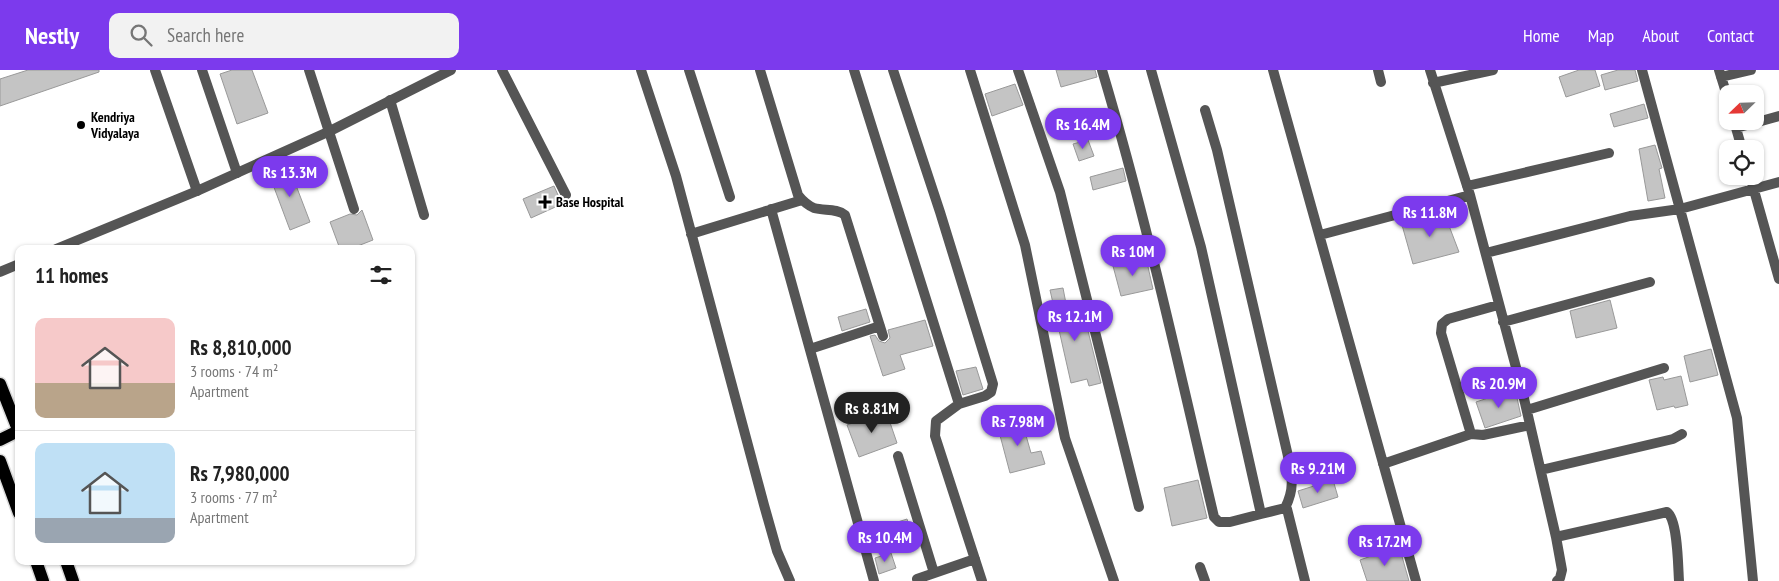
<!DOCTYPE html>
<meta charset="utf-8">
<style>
body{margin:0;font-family:"PT Sans Narrow",sans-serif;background:#f2f2f2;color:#222;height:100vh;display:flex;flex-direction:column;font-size:19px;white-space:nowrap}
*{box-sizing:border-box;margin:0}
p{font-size:16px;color:#767676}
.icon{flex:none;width:28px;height:28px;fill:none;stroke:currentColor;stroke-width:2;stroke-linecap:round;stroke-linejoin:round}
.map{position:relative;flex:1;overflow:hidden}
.sheet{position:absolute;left:15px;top:175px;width:400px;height:320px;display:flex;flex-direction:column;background:#fff;border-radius:10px;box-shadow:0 1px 4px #0004}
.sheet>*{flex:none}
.needle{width:32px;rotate:247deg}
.fabs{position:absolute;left:1719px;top:15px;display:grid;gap:10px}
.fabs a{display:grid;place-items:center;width:45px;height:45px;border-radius:10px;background:#fff;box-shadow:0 1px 4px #0004;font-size:25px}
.price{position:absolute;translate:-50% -42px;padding:0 11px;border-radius:18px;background:#7c3aed;color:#fff;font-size:16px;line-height:32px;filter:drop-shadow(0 1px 2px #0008)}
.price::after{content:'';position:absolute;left:50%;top:30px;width:15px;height:11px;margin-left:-8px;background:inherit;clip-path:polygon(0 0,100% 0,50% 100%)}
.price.current{background:#222;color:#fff}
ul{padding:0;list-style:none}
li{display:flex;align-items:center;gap:15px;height:125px;padding:0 20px}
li+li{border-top:1px solid #e0e0e0}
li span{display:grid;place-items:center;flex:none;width:140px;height:100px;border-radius:10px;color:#555}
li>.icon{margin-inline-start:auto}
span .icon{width:60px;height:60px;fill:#fffc;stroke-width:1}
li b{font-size:21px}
h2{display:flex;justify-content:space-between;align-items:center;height:60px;padding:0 20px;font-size:21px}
header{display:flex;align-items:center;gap:30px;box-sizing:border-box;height:70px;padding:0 25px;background:#7c3aed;color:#fff}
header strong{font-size:24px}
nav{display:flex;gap:28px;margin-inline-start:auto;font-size:18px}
.search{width:350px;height:45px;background:#f2f2f2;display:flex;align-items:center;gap:12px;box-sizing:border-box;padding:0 18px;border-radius:10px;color:#767676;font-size:19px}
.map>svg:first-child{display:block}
</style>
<header>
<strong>Nestly</strong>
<div class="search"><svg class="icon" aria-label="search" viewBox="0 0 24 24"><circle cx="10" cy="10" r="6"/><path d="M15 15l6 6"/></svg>Search here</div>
<nav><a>Home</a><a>Map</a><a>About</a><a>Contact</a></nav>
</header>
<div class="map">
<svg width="1779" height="511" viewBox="0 0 1779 511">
<rect width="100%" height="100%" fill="#fff"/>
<path fill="#c4c4c4" stroke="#999" d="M28,0H99V2L0,36V9Z
M232,0H252L268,43L237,54L220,4Z
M1056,0H1095L1097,7L1061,17Z
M1579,0H1595L1600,16L1566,27L1559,7Z
M1618,0H1635L1638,11L1605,20L1601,5Z
M1015,14L1023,35L992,46L985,24Z
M1644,34L1648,48L1614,57L1610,44Z
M1088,70L1094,86L1079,91L1073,74Z
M1655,75L1662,98L1659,99L1665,128L1648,131L1639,79Z
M289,97L310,152L290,160L269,104Z
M1123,98L1126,111L1093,120L1090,107Z
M554,116L562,134L531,148L523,129Z
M362,140L373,170L350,179H340L330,152L350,144L357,145Z
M1443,140L1459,182L1413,194L1402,155Z
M1146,188L1153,219L1121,226L1113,196Z
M1063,218L1068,244L1083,241L1101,313L1089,316L1087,309L1071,313L1050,220Z
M1610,230L1617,258L1576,268L1570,241Z
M866,239L870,252L842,261L838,247Z
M925,250L933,276L900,285L905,299L883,306L870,266L875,265L879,271L885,273L890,268L888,260Z
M1711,279L1718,305L1690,312L1684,286Z
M976,297L983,319L963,325L956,301Z
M1681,306L1688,335L1675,338L1674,336L1657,340L1649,310L1663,307L1664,310Z
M1515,319L1521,346L1485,358L1476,332Z
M886,341L897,373L859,387L847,355Z
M1021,348L1031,383L1041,381L1045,394L1010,403L997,354Z
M1198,410L1207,448L1172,456L1164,418Z
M1333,410L1338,427L1303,438L1298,421Z
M907,449L912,464L885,474L879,458Z
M1399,476L1409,511H1367L1360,490Z
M891,483L896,498L879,504L875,488Z"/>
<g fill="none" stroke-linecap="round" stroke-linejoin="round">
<defs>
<path id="primary" d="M0,314L19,362
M0,370L18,361
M0,391L19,443
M36,491L43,511
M66,491L73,511"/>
</defs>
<use href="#primary" stroke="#dbdbdb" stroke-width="15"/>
<path stroke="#555" stroke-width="10" d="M155,0L197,121
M202,0L237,103
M309,0L354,139
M502,0L566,125
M641,0L676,106L764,435L777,481L790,511
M689,0L730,127
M760,0L798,125C802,130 807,135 814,138C824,141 837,138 845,145L883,266
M854,0L959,334
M893,0L940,142L993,314L991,322L985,326L959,334L936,351L935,366L982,511
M970,0L1025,175L1065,368L1114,511
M1018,0L1060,122L1139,437
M1102,0C1146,147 1179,298 1214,447L1219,452H1230L1261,444
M1151,0L1201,177L1261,444L1285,438L1287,439L1305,511
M1273,0L1416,511
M1378,0L1381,12
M1430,0L1470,125L1522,320L1556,467L1562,500L1560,508L1557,511
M1642,0L1737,348L1753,511
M1719,0L1728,29
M1721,7L1751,0
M1433,13L1493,0
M390,30L424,145
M1205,40L1217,80L1288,386C1292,406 1295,419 1285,438
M1734,51L1742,79
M1736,58L1779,46
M1750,106L1779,209
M1467,116L1609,83
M771,139L874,511
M691,164L802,130
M1320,165L1470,125
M1486,183L1630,146L1680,139L1779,112
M1498,235L1448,249L1442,254L1441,263L1471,364L1483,365L1530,355
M1503,252L1650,212
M810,279L880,256
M1527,340L1664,298
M898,386L934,503
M1383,394L1471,364
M1541,400L1673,369L1682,364
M1556,467L1667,442C1678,450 1678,497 1679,511
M1200,497L1205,511
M917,509L975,489"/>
<path stroke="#555" stroke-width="10" d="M56,179L197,121L330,61L451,0
M0,202L19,194"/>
<use href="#primary" stroke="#000" stroke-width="12"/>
</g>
<g fill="#000" stroke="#fff" stroke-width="2">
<circle cx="81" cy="55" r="5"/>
<path d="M542.5 124.5h5v5h5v5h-5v5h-5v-5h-5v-5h5z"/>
</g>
<g text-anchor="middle" stroke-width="4" stroke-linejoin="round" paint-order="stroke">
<g font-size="14" font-weight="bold" fill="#000" stroke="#fff" text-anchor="start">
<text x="91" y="52">Kendriya<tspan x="91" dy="16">Vidyalaya</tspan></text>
<text x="556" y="137">Base Hospital</text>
</g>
</g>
</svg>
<div class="fabs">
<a><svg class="needle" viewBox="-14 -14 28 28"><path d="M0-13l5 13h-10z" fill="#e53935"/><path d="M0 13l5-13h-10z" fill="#767676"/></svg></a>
<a><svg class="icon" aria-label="locate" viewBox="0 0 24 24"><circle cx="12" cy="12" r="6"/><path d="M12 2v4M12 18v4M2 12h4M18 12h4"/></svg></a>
</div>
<b class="price" style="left:1083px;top:80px">Rs 16.4M</b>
<b class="price" style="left:290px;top:128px">Rs 13.3M</b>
<b class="price" style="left:1430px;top:168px">Rs 11.8M</b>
<b class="price" style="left:1133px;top:207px">Rs 10M</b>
<b class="price" style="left:1075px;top:272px">Rs 12.1M</b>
<b class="price" style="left:1499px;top:339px">Rs 20.9M</b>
<b class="price current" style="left:872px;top:364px">Rs 8.81M</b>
<b class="price" style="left:1018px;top:377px">Rs 7.98M</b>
<b class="price" style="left:1318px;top:424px">Rs 9.21M</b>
<b class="price" style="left:885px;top:493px">Rs 10.4M</b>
<b class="price" style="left:1385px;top:497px">Rs 17.2M</b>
<section class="sheet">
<h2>11 homes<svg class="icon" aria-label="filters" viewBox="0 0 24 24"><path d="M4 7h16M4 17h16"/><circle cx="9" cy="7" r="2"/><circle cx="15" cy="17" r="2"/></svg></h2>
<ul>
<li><span style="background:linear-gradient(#f6c9c9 65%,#b9a48a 0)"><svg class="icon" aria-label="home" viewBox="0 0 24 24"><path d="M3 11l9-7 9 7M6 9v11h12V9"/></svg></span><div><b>Rs 8,810,000</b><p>3 rooms · 74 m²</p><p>Apartment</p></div></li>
<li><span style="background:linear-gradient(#bfe0f5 75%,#9aa5b1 0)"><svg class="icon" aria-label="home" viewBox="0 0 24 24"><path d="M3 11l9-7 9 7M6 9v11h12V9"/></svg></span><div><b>Rs 7,980,000</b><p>3 rooms · 77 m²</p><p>Apartment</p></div></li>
</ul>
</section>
</div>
